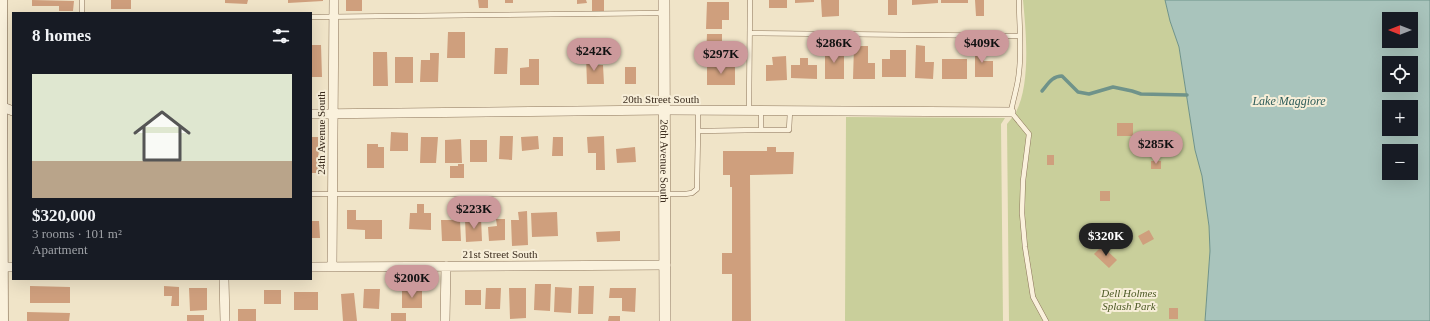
<!DOCTYPE html>
<meta charset="utf-8">
<style>
body{margin:0;font-family:Georgia,serif;background:#242831;color:#f1f3f6;height:100vh;display:flex;flex-direction:column;font-size:15px;white-space:nowrap}
*{box-sizing:border-box;margin:0}
p{font-size:13px;color:#9ea1a6}
.icon{flex:none;width:22px;height:22px;fill:none;stroke:currentColor;stroke-width:2;stroke-linecap:round;stroke-linejoin:round}
.map{position:relative;flex:1;overflow:hidden}
.drawer{position:absolute;left:12px;top:12px;width:300px;height:268px;display:flex;flex-direction:column;background:#171b24;border-radius:0px;box-shadow:0 4px 16px #0002}
.drawer>*{flex:none}
.needle{width:26px;rotate:270deg}
.fabs{position:absolute;left:1382px;top:12px;display:grid;gap:8px}
.fabs a{display:grid;place-items:center;width:36px;height:36px;border-radius:0px;background:#171b24;box-shadow:0 4px 16px #0002;font-size:20px}
.price{position:absolute;translate:-50% -34px;padding:0 9px;border-radius:14px;background:#cc999b;color:#111;font-size:13px;line-height:26px;filter:drop-shadow(0 1px 2px #0008)}
.price::after{content:'';position:absolute;left:50%;top:24px;width:12px;height:9px;margin-left:-6px;background:inherit;clip-path:polygon(0 0,100% 0,50% 100%)}
.price.active{background:#222;color:#fff}
ul{padding:0;list-style:none}
li{display:grid;align-content:center;gap:8px;height:212px;padding:0 20px}
li+li{border-top:1px solid #363941}
li span{display:grid;place-items:center;height:124px;border-radius:0px;color:#555}
li>.icon{margin-inline-start:auto}
span .icon{width:72px;height:72px;fill:#fffc;stroke-width:1}
li b{font-size:17px}
h2{display:flex;justify-content:space-between;align-items:center;height:48px;padding:0 20px;font-size:17px}
.map>svg:first-child{display:block}
</style>
<div class="map">
<svg width="1430" height="321" viewBox="0 0 1430 321">
<rect width="100%" height="100%" fill="#f0e4c8"/>
<path fill="#c9cf9b" d="M1023,0H1165L1170,21L1179,47L1195,150L1202,176L1209,226L1210,251L1205,321H1009L1007,124C1010,120 1014,116 1016,112C1031,83 1026,31 1023,0Z
M846,117L1005,118L1001,124L1003,321H845Z"/>
<path fill="#a9c4bc" stroke="#6f938a" fill-rule="evenodd" d="M1165,0H1430V321H1205L1210,251L1209,226L1202,176L1195,150L1179,47L1170,21ZM1389,19H1411V41H1389ZM1389,63H1411V85H1389ZM1389,107H1411V129H1389ZM1389,151H1411V173H1389Z"/>
<g fill="none" stroke-linecap="round" stroke-linejoin="round">
<path stroke="#6f938a" stroke-width="3.5" d="M1042,91C1048,84 1052,76 1062,76L1078,92L1089,94L1113,87L1132,91L1141,94L1187,95"/>
</g>
<path fill="#cf9f7d" d="M32,0L74,1L73,11H59V6H32Z
M111,0H131V9H111Z
M225,0H248L247,4L225,3Z
M288,0H323V1L288,3Z
M346,0H362V11H346Z
M478,0H488V8H479Z
M505,0H513V3H505Z
M577,0H586L587,3L577,4Z
M592,0H604V13H592Z
M769,0H787V8H769Z
M795,0H814V2L795,3Z
M821,0H839V16L822,17Z
M888,0H897V15H888Z
M912,0H938V3L912,5Z
M941,0H968V3H941Z
M975,0H984V16H976Z
M707,2H729V20H722V29H706Z
M448,32H465V58H447Z
M707,34H722V42L737,43V50H729V58L706,57Z
M311,45H321L322,77H311Z
M916,45L925,46V62H934L933,79L915,78Z
M975,45H984V61H993V77H975Z
M825,46H834V54H844V79H825Z
M854,46H868V63H875V79H853Z
M495,48H508L507,74H494Z
M890,50H906V77H882V59H890Z
M373,52H387L388,86H373Z
M430,53H439L438,82H420L421,60H430Z
M586,56H594V65H603L604,84H587Z
M786,56L787,80L766,81V65H773L772,57Z
M395,57H413V83H395Z
M800,58H808V65H817V79L791,78V65H800Z
M529,59H539V85H520V68L529,67Z
M942,59H967V79H942Z
M707,65L735,66V85H707Z
M625,67H636V84H625Z
M1117,123H1133V136H1117Z
M391,132L408,133V151H390Z
M500,136H513L512,160L499,159Z
M538,136L539,149L522,151L521,137Z
M604,136L605,170H596V153H588L587,137Z
M311,137H319L318,173H311Z
M421,137H438L436,163H420Z
M553,137H563V156H552Z
M461,139L462,163H445V140Z
M470,140H487V162H470Z
M367,144H378V147H384V168H367Z
M635,147L636,162L617,163L616,149Z
M767,147H776V152H794L793,174L750,175L751,321H732V274H722V253H732V187H730V175H723V151H767Z
M1047,155H1054V165H1047Z
M1151,161H1161V169H1151Z
M458,164H464V178H450V166H458Z
M1100,191H1110V201H1100Z
M417,204H424V213H431V230L409,229L410,213H417Z
M347,210H356V220H382V239H365V230L347,229Z
M527,211L528,245L512,246L511,220H519L518,212Z
M557,212L558,236L532,237L531,213Z
M481,218L482,241L466,242L465,219Z
M496,219H505V240L489,241L488,227L497,226Z
M441,220H460L461,241H442Z
M311,221H319L320,238H311Z
M1149,230L1154,239L1143,245L1138,236Z
M620,231V241L597,242L596,232Z
M1102,246L1117,260L1109,268L1094,254Z
M535,284H551L550,311L534,310Z
M30,286L70,287V303H30Z
M164,286L179,287V306H171L172,296H164Z
M579,286H594L593,314H578Z
M555,287L572,288L571,313L554,312Z
M189,288H207V310L190,311Z
M486,288H501L500,309H485Z
M509,288H526V318L510,319Z
M610,288H636L635,312L622,311V298H609Z
M364,289H380L379,309L363,308Z
M264,290H281V304H264Z
M402,290H422V308H402Z
M465,290H481V305H465Z
M294,292H318V310H294Z
M354,293L357,321H343L341,294Z
M1169,308H1178V319H1169Z
M238,309H256V321H238Z
M27,312L70,313L69,321H27Z
M391,313H406V321H391Z
M187,315H204V321H187Z
M609,316H620V321H608Z"/>
<g fill="none" stroke-linecap="round" stroke-linejoin="round">
<defs>
<path id="service" d="M1019,0C1019,24 1022,48 1019,72C1018,86 1013,99 1011,112L1029,134L1023,181L1022,213L1025,247L1033,297L1046,321
M82,13V0
M311,17L663,13
M750,33L1019,36
M698,110V131
M749,111L750,0
M761,130H789L790,111
M311,194H685L692,193L697,189L698,131L761,130V111"/>
<path id="minor" d="M0,106L13,111
M311,114L665,110L1011,112
M2,267H13
M311,267L666,265
M332,267L334,0
M224,279L225,321
M445,321L446,266"/>
<g id="tertiary">
<path id="s1" d="M664,0L665,321"/>
</g>
<path id="secondary" d="M1,0L2,321"/>
</defs>
<use href="#service" stroke="#8d765c" stroke-width="5.5"/>
<use href="#minor" stroke="#8d765c" stroke-width="10"/>
<use href="#tertiary" stroke="#8d765c" stroke-width="12"/>
<use href="#secondary" stroke="#6f573f" stroke-width="13"/>
<use href="#service" stroke="#faf1dc" stroke-width="4.5"/>
<use href="#minor" stroke="#faf1dc" stroke-width="9"/>
<use href="#tertiary" stroke="#faf1dc" stroke-width="11"/>
<use href="#secondary" stroke="#faf1dc" stroke-width="12"/>
</g>
<g text-anchor="middle" stroke-width="4" stroke-linejoin="round" paint-order="stroke">
<g font-size="11" fill="#3d2e20" stroke="#f7eed8">
<text x="661" y="103">20th Street South</text>
<text transform="translate(321 133) rotate(-90)" y="4">24th Avenue South</text>
<text dy="4" stroke="none"><textPath href="#s1" startOffset="161">26th Avenue South</textPath></text>
<text x="500" y="258">21st Street South</text>
</g>
<g font-size="11" font-style="italic" fill="#4d5a26" stroke="#f7eed8">
<text x="1129" y="297">Dell Holmes<tspan x="1129" dy="13">Splash Park</tspan></text>
</g>
<g font-size="12" font-style="italic" fill="#2f5d5a" stroke="#f7eed8">
<text x="1289" y="105">Lake Maggiore</text>
</g>
</g>
</svg>
<div class="fabs">
<a><svg class="needle" viewBox="-14 -14 28 28"><path d="M0-13l5 13h-10z" fill="#e53935"/><path d="M0 13l5-13h-10z" fill="#9ea1a6"/></svg></a>
<a><svg class="icon" aria-label="locate" viewBox="0 0 24 24"><circle cx="12" cy="12" r="6"/><path d="M12 2v4M12 18v4M2 12h4M18 12h4"/></svg></a>
<a>+</a>
<a>−</a>
</div>
<b class="price" style="left:834px;top:64px">$286K</b>
<b class="price" style="left:982px;top:64px">$409K</b>
<b class="price" style="left:594px;top:72px">$242K</b>
<b class="price" style="left:721px;top:75px">$297K</b>
<b class="price" style="left:1156px;top:165px">$285K</b>
<b class="price" style="left:474px;top:230px">$223K</b>
<b class="price active" style="left:1106px;top:257px">$320K</b>
<b class="price" style="left:412px;top:299px">$200K</b>
<section class="drawer">
<h2>8 homes<svg class="icon" aria-label="filters" viewBox="0 0 24 24"><path d="M4 7h16M4 17h16"/><circle cx="9" cy="7" r="2"/><circle cx="15" cy="17" r="2"/></svg></h2>
<ul>
<li><span style="background:linear-gradient(#dfe7d0 70%,#b9a48a 0)"><svg class="icon" aria-label="home" viewBox="0 0 24 24"><path d="M3 11l9-7 9 7M6 9v11h12V9"/></svg></span><div><b>$320,000</b><p>3 rooms · 101 m²</p><p>Apartment</p></div></li>
</ul>
</section>
</div>
